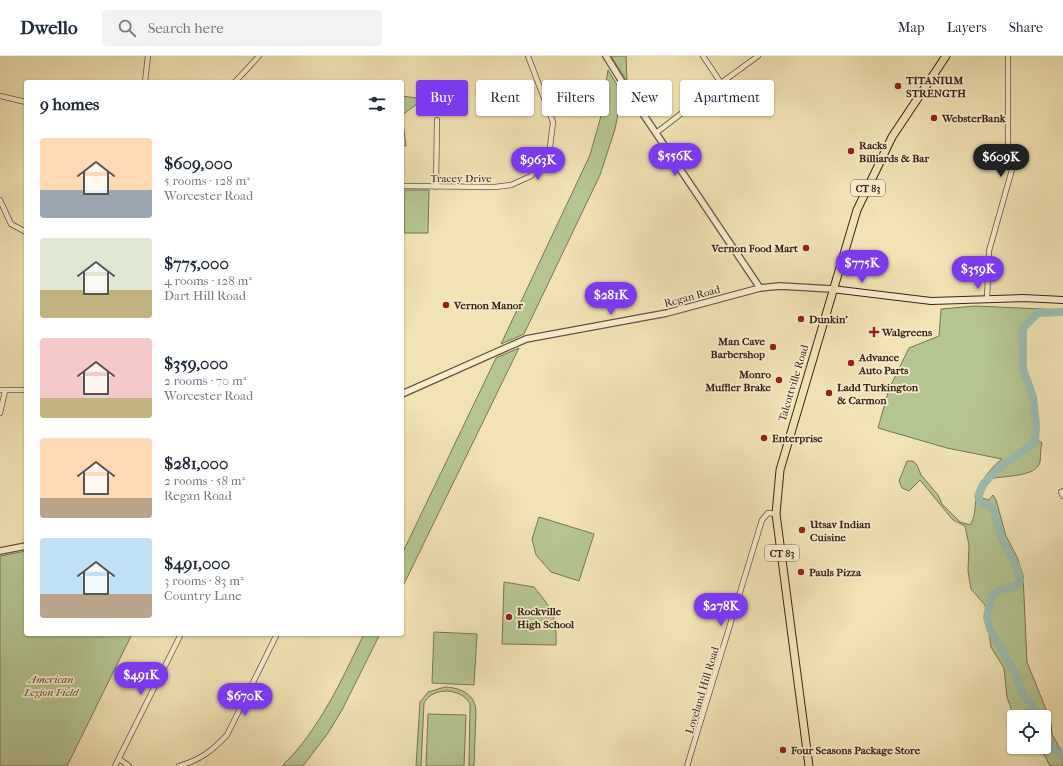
<!DOCTYPE html>
<meta charset="utf-8">
<style>
body{margin:0;font-family:"IM FELL French Canon",serif;background:#f2f2f3;color:#1f2937;height:100vh;display:flex;flex-direction:column;font-size:15px;white-space:nowrap}
*{box-sizing:border-box;margin:0}
p{font-size:13px;color:#747a83}
.icon{flex:none;width:22px;height:22px;fill:none;stroke:currentColor;stroke-width:2;stroke-linecap:round;stroke-linejoin:round}
.map{position:relative;flex:1;overflow:hidden}
.details{position:absolute;left:24px;top:24px;width:380px;height:556px;display:flex;flex-direction:column;background:#fff;border-radius:4px;box-shadow:0 1px 3px #0004}
.details>*{flex:none}
.hud{position:absolute;left:416px;top:24px;width:380px;height:36px;display:flex;gap:8px}
.fabs{position:absolute;left:1007px;top:654px;display:grid;gap:8px}
.fabs a{display:grid;place-items:center;width:44px;height:44px;border-radius:4px;background:#fff;box-shadow:0 1px 3px #0004;font-size:20px}
.price{position:absolute;translate:-50% -34px;padding:0 9px;border-radius:14px;background:#7c3aed;color:#fff;font-size:13px;line-height:26px;filter:drop-shadow(0 1px 2px #0008)}
.price::after{content:'';position:absolute;left:50%;top:24px;width:12px;height:9px;margin-left:-6px;background:inherit;clip-path:polygon(0 0,100% 0,50% 100%)}
.price.selected{background:#222;color:#fff}
ul{padding:0;list-style:none}
li{display:flex;align-items:center;gap:12px;height:100px;padding:0 16px}
li span{display:grid;place-items:center;flex:none;width:112px;height:80px;border-radius:4px;color:#555}
li>.icon{margin-inline-start:auto}
span .icon{width:48px;height:48px;fill:#fffc;stroke-width:1}
li b{font-size:17px}
h2{display:flex;justify-content:space-between;align-items:center;height:48px;padding:0 16px;font-size:17px}
.tag{padding:0 14px;border-radius:4px;background:#fff;box-shadow:0 1px 3px #0004;font-size:14px;line-height:36px}
.tag.selected{background:#7c3aed;color:#fff}
header{display:flex;align-items:center;gap:24px;box-sizing:border-box;height:56px;padding:0 20px;background:#fff;border-bottom:1px solid #e0e1e3}
header strong{font-size:19px}
nav{display:flex;gap:22px;margin-inline-start:auto;font-size:14px}
.search{width:280px;height:36px;background:#f2f2f3;display:flex;align-items:center;gap:10px;box-sizing:border-box;padding:0 14px;border-radius:4px;color:#747a83;font-size:15px}
.map>svg:first-child{display:block}
</style>
<header>
<strong>Dwello</strong>
<div class="search"><svg class="icon" aria-label="search" viewBox="0 0 24 24"><circle cx="10" cy="10" r="6"/><path d="M15 15l6 6"/></svg>Search here</div>
<nav><a>Map</a><a>Layers</a><a>Share</a></nav>
</header>
<div class="map">
<svg width="1063" height="710" viewBox="0 0 1063 710">
<rect width="100%" height="100%" fill="#f1e3b4"/>
<filter id="stains"><feTurbulence type="fractalNoise" baseFrequency=".005" numOctaves="4"/><feColorMatrix values="0 0 0 0 .2 0 0 0 0 .09 0 0 0 0 .02 0 0 0 .5 -.17"/></filter>
<radialGradient id="worn" r=".72"><stop offset=".6" stop-color="#630" stop-opacity="0"/><stop offset="1" stop-color="#630" stop-opacity=".3"/></radialGradient>
<path fill="#b5c591" stroke="#787455" d="M612,0H626L627,25L612,2Z
M608,14L622,37L615,73L600,119L524,278L501,288L590,99L601,60Z
M402,40L424,43L402,59L406,90H402Z
M404,134H429L428,177H404Z
M976,250L1063,254V256L1038,257L1025,269L1022,275L1023,315L1033,339L1036,366V383L1042,387C1040,393 1041,400 1040,406C1036,422 1003,419 991,423L982,437V442L989,444L993,439L996,444L1006,480L1017,501L1023,519L1027,606L1051,666L1052,678L1063,698V710H1050L1045,700L1038,691H1044V661H1014L1007,641L1004,612L991,591L985,549L971,533L968,515L969,489L965,470L953,464L920,424L909,435L902,432L899,425L907,405H913L917,409L921,419L938,439L942,448L960,466L970,469C976,461 975,447 976,438C977,428 995,408 1002,403L947,392L878,372L889,333L909,292L939,280L941,253Z
M519,292L402,532V498L496,302Z
M539,461L594,478L579,525L551,516L536,499L532,483Z
M26,495V578H132L67,710H0V500Z
M504,526L534,531C552,553 557,560 556,589L502,588Z
M434,576L477,578L474,629L432,627Z
M364,578H380L342,654L328,677L303,710H282C320,673 341,625 364,578Z
M445,631C461,632 475,638 476,655L474,710H469L470,648C462,632 433,630 424,647L421,710H416L420,646L428,636Z
M428,658L466,659L464,710H426Z"/>
<g fill="none" stroke-linecap="round" stroke-linejoin="round">
<path stroke="#9cbdb4" stroke-width="8" d="M1041,661L1024,640L1014,615L990,573L987,561L991,541L999,534L1017,530L1020,525L1017,512L1001,481L994,455L991,451L980,446L978,440L984,427L999,412L1035,386L1036,370L1033,341L1023,313V272L1038,257L1063,256
M1044,665L1047,673L1044,680
M1044,685L1058,694L1063,701"/>
<defs>
<path id="minor" d="M703,0L721,27L758,0
M145,26L148,0
M235,26L259,0
M0,40L26,46
M656,77L721,27
M402,130L495,131L511,129L531,120L545,104L550,91L553,66L528,0
M436,131L437,64
M0,144L11,168L26,176
M987,243L989,195L1013,110L1008,88V0
M0,334H26
M0,357L5,335
M1063,435L1061,436L1063,440
M119,703L129,710
M115,710L181,578
M179,710C200,704 212,695 227,679L277,578
M687,710L762,464L768,457L776,458"/>
<path id="tertiary" d="M606,0L629,37L760,232
M402,338L526,283L667,257L760,232L780,230L832,233
M0,495L26,490"/>
<path id="secondary" d="M832,233L931,245L1023,242L1063,244"/>
<path id="primary" d="M809,710L776,458L780,414L857,154L892,81L946,0"/>
</defs>
<use href="#minor" stroke="#685340" stroke-width="6"/>
<use href="#tertiary" stroke="#685340" stroke-width="8"/>
<use href="#secondary" stroke="#3b2319" stroke-width="8"/>
<use href="#primary" stroke="#3b2319" stroke-width="9"/>
<use href="#minor" stroke="#f6edce" stroke-width="4.5"/>
<use href="#tertiary" stroke="#f6edce" stroke-width="5.5"/>
<use href="#secondary" stroke="#f6edce" stroke-width="6"/>
<use href="#primary" stroke="#f1e3b4" stroke-width="7"/>
</g>
<g fill="#8f2418" stroke="#f6edce" stroke-width="1.5">
<circle cx="898" cy="30" r="4"/>
<circle cx="934" cy="62" r="4"/>
<circle cx="851" cy="95" r="4"/>
<circle cx="806" cy="192" r="4"/>
<circle cx="446" cy="249" r="4"/>
<circle cx="801" cy="263" r="4"/>
<path d="M872 270h4v4h4v4h-4v4h-4v-4h-4v-4h4z"/>
<circle cx="773" cy="291" r="4"/>
<circle cx="851" cy="307" r="4"/>
<circle cx="779" cy="324" r="4"/>
<circle cx="829" cy="337" r="4"/>
<circle cx="764" cy="382" r="4"/>
<circle cx="802" cy="474" r="4"/>
<circle cx="801" cy="516" r="4"/>
<circle cx="509" cy="561" r="4"/>
<circle cx="783" cy="694" r="4"/>
</g>
<g text-anchor="middle" stroke-width="3.5" stroke-linejoin="round" paint-order="stroke">
<g fill="#f6edce" stroke="#73604f" stroke-width="1">
<rect x="851" y="124" width="34" height="16" rx="3"/>
<rect x="765" y="489" width="34" height="16" rx="3"/>
</g>
<g font-size="10" font-weight="bold" fill="#3b2319">
<text x="868" y="136">CT 83</text>
<text x="782" y="501">CT 83</text>
</g>
<g font-size="11" font-weight="bold" fill="#3b2319" stroke="#f6edce" text-anchor="start">
<text x="906" y="28">TITANIUM<tspan x="906" dy="13">STRENGTH</tspan></text>
<text x="942" y="66">WebsterBank</text>
<text x="859" y="93">Racks<tspan x="859" dy="13">Billiards &amp; Bar</tspan></text>
<text x="798" y="196" text-anchor="end">Vernon Food Mart</text>
<text x="454" y="253">Vernon Manor</text>
<text x="809" y="267">Dunkin'</text>
<text x="882" y="280">Walgreens</text>
<text x="765" y="289" text-anchor="end">Man Cave<tspan x="765" dy="13">Barbershop</tspan></text>
<text x="859" y="305">Advance<tspan x="859" dy="13">Auto Parts</tspan></text>
<text x="771" y="322" text-anchor="end">Monro<tspan x="771" dy="13">Muffler Brake</tspan></text>
<text x="837" y="335">Ladd Turkington<tspan x="837" dy="13">&amp; Carmon</tspan></text>
<text x="772" y="386">Enterprise</text>
<text x="810" y="472">Utsav Indian<tspan x="810" dy="13">Cuisine</tspan></text>
<text x="809" y="520">Pauls Pizza</text>
<text x="517" y="559">Rockville<tspan x="517" dy="13">High School</tspan></text>
<text x="791" y="698">Four Seasons Package Store</text>
</g>
<g font-size="11" fill="#3b2319" stroke="#f6edce">
<text x="461" y="126">Tracey Drive</text>
<text transform="translate(692 240) rotate(-15)" y="4">Regan Road</text>
<text transform="translate(793 327) rotate(-73)" y="4">Talcottville Road</text>
<text transform="translate(702 634) rotate(-73)" y="4">Loveland Hill Road</text>
</g>
<g font-size="11" font-style="italic" fill="#5a4c37" stroke="#f6edce">
<text x="51" y="627">American<tspan x="51" dy="13">Legion Field</tspan></text>
</g>
</g>
<rect width="100%" height="100%" filter="url(#stains)"/>
<rect width="100%" height="100%" fill="url(#worn)"/>
</svg>
<div class="fabs">
<a><svg class="icon" aria-label="locate" viewBox="0 0 24 24"><circle cx="12" cy="12" r="6"/><path d="M12 2v4M12 18v4M2 12h4M18 12h4"/></svg></a>
</div>
<b class="price" style="left:675px;top:121px">$556K</b>
<b class="price selected" style="left:1001px;top:122px">$609K</b>
<b class="price" style="left:538px;top:125px">$963K</b>
<b class="price" style="left:862px;top:228px">$775K</b>
<b class="price" style="left:978px;top:234px">$359K</b>
<b class="price" style="left:611px;top:260px">$281K</b>
<b class="price" style="left:721px;top:571px">$278K</b>
<b class="price" style="left:141px;top:640px">$491K</b>
<b class="price" style="left:245px;top:661px">$670K</b>
<div class="hud">
<a class="tag selected">Buy</a>
<a class="tag">Rent</a>
<a class="tag">Filters</a>
<a class="tag">New</a>
<a class="tag">Apartment</a>
</div>
<section class="details">
<h2>9 homes<svg class="icon" aria-label="filters" viewBox="0 0 24 24"><path d="M4 7h16M4 17h16"/><circle cx="9" cy="7" r="2"/><circle cx="15" cy="17" r="2"/></svg></h2>
<ul>
<li><span style="background:linear-gradient(#ffd9b3 65%,#9aa5b1 0)"><svg class="icon" aria-label="home" viewBox="0 0 24 24"><path d="M3 11l9-7 9 7M6 9v11h12V9"/></svg></span><div><b>$609,000</b><p>5 rooms · 128 m²</p><p>Worcester Road</p></div></li>
<li><span style="background:linear-gradient(#dfe7d0 65%,#c2b280 0)"><svg class="icon" aria-label="home" viewBox="0 0 24 24"><path d="M3 11l9-7 9 7M6 9v11h12V9"/></svg></span><div><b>$775,000</b><p>4 rooms · 128 m²</p><p>Dart Hill Road</p></div></li>
<li><span style="background:linear-gradient(#f6c9c9 75%,#c2b280 0)"><svg class="icon" aria-label="home" viewBox="0 0 24 24"><path d="M3 11l9-7 9 7M6 9v11h12V9"/></svg></span><div><b>$359,000</b><p>2 rooms · 70 m²</p><p>Worcester Road</p></div></li>
<li><span style="background:linear-gradient(#ffd9b3 75%,#b9a48a 0)"><svg class="icon" aria-label="home" viewBox="0 0 24 24"><path d="M3 11l9-7 9 7M6 9v11h12V9"/></svg></span><div><b>$281,000</b><p>2 rooms · 58 m²</p><p>Regan Road</p></div></li>
<li><span style="background:linear-gradient(#bfe0f5 70%,#b9a48a 0)"><svg class="icon" aria-label="home" viewBox="0 0 24 24"><path d="M3 11l9-7 9 7M6 9v11h12V9"/></svg></span><div><b>$491,000</b><p>3 rooms · 83 m²</p><p>Country Lane</p></div></li>
</ul>
</section>
</div>
